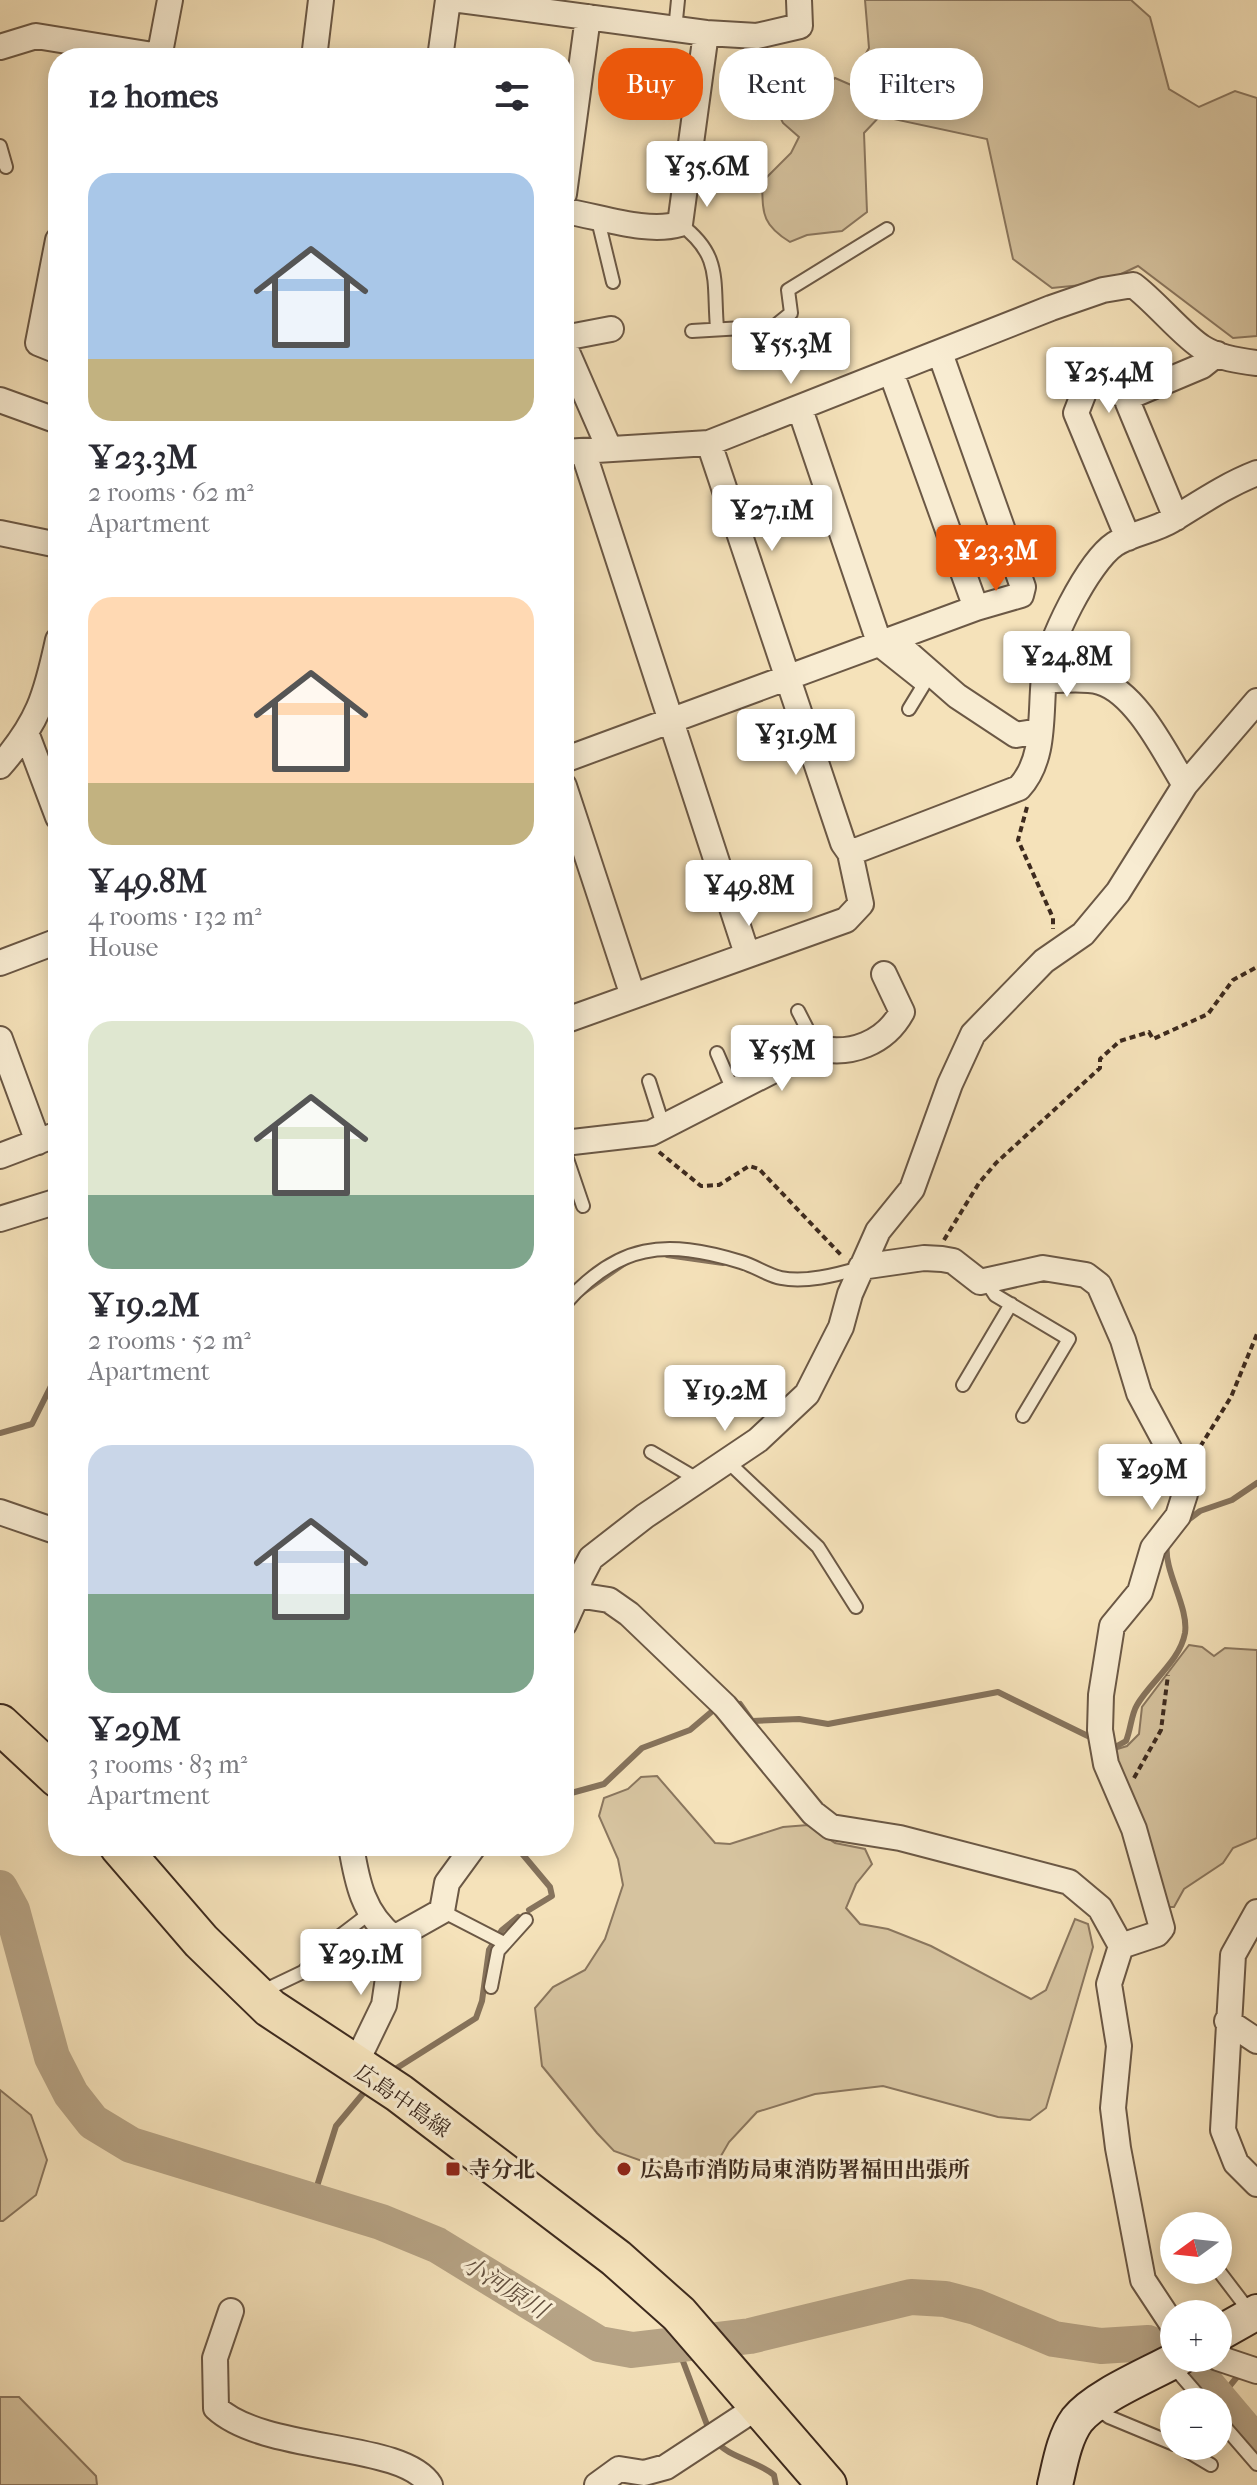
<!DOCTYPE html>
<meta charset="utf-8">
<style>
body{margin:0;font-family:"IM FELL French Canon","Noto Serif JP",serif;background:#f7f7f7;color:#2b2b33;height:100vh;display:flex;flex-direction:column;font-size:30px;white-space:nowrap}
*{box-sizing:border-box;margin:0}
p{font-size:26px;color:#7c7c81}
.icon{flex:none;width:44px;height:44px;fill:none;stroke:currentColor;stroke-width:2;stroke-linecap:round;stroke-linejoin:round}
.map{position:relative;flex:1;overflow:hidden}
.drawer{position:absolute;left:48px;top:48px;width:526px;height:1808px;display:flex;flex-direction:column;background:#fff;border-radius:32px;box-shadow:0 4px 20px #0003}
.drawer>*{flex:none}
.hud{position:absolute;left:598px;top:48px;width:538px;height:72px;display:flex;gap:16px}
.needle{width:52px;rotate:255deg}
.controls{position:absolute;left:1160px;top:2212px;display:grid;gap:16px}
.controls a{display:grid;place-items:center;width:72px;height:72px;border-radius:50%;background:#fff;box-shadow:0 4px 20px #0003;font-size:40px}
.price{position:absolute;translate:-50% -68px;padding:0 18px;border-radius:8px;background:#fff;color:#222;font-size:26px;line-height:52px;filter:drop-shadow(0 2px 4px #0008)}
.price::after{content:'';position:absolute;left:50%;top:48px;width:24px;height:18px;margin-left:-12px;background:inherit;clip-path:polygon(0 0,100% 0,50% 100%)}
.price.active{background:#ea580c;color:#fff}
ul{padding:0;list-style:none}
li{display:grid;align-content:center;gap:16px;height:424px;padding:0 40px}
li span{display:grid;place-items:center;height:248px;border-radius:24px;color:#555}
li>.icon{margin-inline-start:auto}
span .icon{width:144px;height:144px;fill:#fffc;stroke-width:1}
li b{font-size:34px}
h2{display:flex;justify-content:space-between;align-items:center;height:96px;padding:0 40px;font-size:34px}
.pill{padding:0 28px;border-radius:32px;background:#fff;box-shadow:0 4px 20px #0003;font-size:28px;line-height:72px}
.pill.active{background:#ea580c;color:#fff}
.map>svg:first-child{display:block}
</style>
<div class="map">
<svg width="1257" height="2485" viewBox="0 0 1257 2485">
<rect width="100%" height="100%" fill="#f5e2ba"/>
<filter id="stains"><feTurbulence type="fractalNoise" baseFrequency=".0025" numOctaves="4"/><feColorMatrix values="0 0 0 0 .2 0 0 0 0 .09 0 0 0 0 .02 0 0 0 .5 -.17"/></filter>
<radialGradient id="worn" r=".72"><stop offset=".6" stop-color="#630" stop-opacity="0"/><stop offset="1" stop-color="#630" stop-opacity=".3"/></radialGradient>
<path fill="#d6c39f" stroke="#8a765e" stroke-width="2" d="M865,0H1131L1150,17L1169,89L1199,107L1235,91L1257,98V336L1233,338L1138,266L1102,283L1052,288L1013,259L987,139L880,116L864,133L867,212L842,231L807,235L790,242C761,224 763,213 762,182L791,153L799,137L783,123L776,109L785,96L817,95L835,78L858,88L860,64L869,48Z
M1189,1645L1202,1647L1214,1656L1225,1648L1257,1650V1838L1233,1848L1223,1863L1184,1889L1174,1907H1166L1114,1750L1127,1746L1139,1734L1142,1707Z
M657,1776L715,1843L730,1844L783,1827L808,1825L835,1843L865,1849L872,1864L856,1884L846,1908L860,1924L888,1929L931,1946L1031,1999L1046,1990L1075,1919L1088,1924L1093,1947L1046,2108L1030,2120L998,2117L883,2086L815,2094L757,2112L729,2142L714,2168L689,2178L614,2151L597,2133L542,2066L535,2008L553,1987L585,1970L605,1939L623,1885L618,1859L599,1816L604,1798L628,1789L641,1777Z
M0,2090L31,2115L47,2160L36,2195L3,2221H0Z
M0,2397H19L96,2476L97,2485H0Z"/>
<g fill="none" stroke-linecap="round" stroke-linejoin="round">
<path stroke="#86735c" stroke-width="6" d="M667,1255L723,1263
M582,1293L625,1263
M0,1433L32,1424L58,1372
M1184,1523L1200,1511L1232,1500L1257,1483
M740,1704L752,1721L799,1719L828,1724L998,1692L1094,1739
M1109,1745L1117,1746L1126,1741C1131,1729 1131,1715 1137,1705C1150,1682 1180,1661 1185,1633C1189,1607 1163,1570 1167,1544
M564,1795L604,1784L642,1748L690,1730L716,1708
M519,1850L550,1887L552,1896L529,1910
M389,2073L476,2018L482,2001L489,1950L502,1930L518,1917
M312,2202L336,2126L366,2090
M672,2346L681,2356L709,2430
M1219,2399L1237,2377
M715,2440C727,2457 758,2461 774,2475L776,2485"/>
<path stroke="#b6a385" stroke-width="36" d="M0,1888L12,1910L52,2057L71,2094L93,2122L131,2145L381,2222L437,2245L599,2344L632,2350L750,2336L911,2297L945,2299L976,2307L1054,2339L1101,2346L1148,2343L1174,2354
M1179,2358L1196,2372L1257,2444"/>
<defs>
<path id="lane" d="M675,30L678,0
M0,146L6,167
M597,216L613,282
M680,224C722,255 713,280 717,328
M692,331L775,326L791,313L788,290L887,229
M874,647L923,686L909,709
M798,1011L817,1048
M717,1053L733,1090
M649,1081L663,1125
M564,1150L583,1206
M986,1281L995,1295L1069,1339L1023,1416
M564,1305C618,1243 665,1239 741,1262C755,1266 767,1275 781,1278C805,1283 836,1275 860,1268
M963,1385L1011,1304
M651,1452L697,1479
M726,1460L818,1547L856,1607
M442,1911L504,1943
M491,1987L498,1951L526,1920
M261,1992L303,1972L332,1942L370,1913
M1218,2270L1250,2312
M1172,2365L1204,2402
M1094,2406L1109,2417L1174,2444
M1218,2419L1257,2464
M1179,2446L1211,2465"/>
<path id="street" d="M460,0L706,33L757,36L800,26L799,0
M0,47L36,36L159,56
M159,58L170,0
M314,58L321,0
M440,58L448,0
M564,194L588,17
M564,211C599,216 646,234 680,224L706,33
M58,240L38,343L58,351
M564,338L611,329
M564,345L609,448
M940,353L1023,587L1021,595L976,608
M1126,398L1176,518
M0,400L58,421
M800,409L880,645
M583,451L747,954
M564,452L709,443L1051,308L1103,290L1133,285C1155,301 1184,337 1203,348C1219,358 1239,361 1257,363
M0,533L58,545
M1128,538L1076,413L1088,382L1112,385L1126,398L1202,366L1217,354
M893,640L957,696L1016,735L1040,731
M1044,680C1061,681 1083,677 1100,682C1137,693 1166,755 1185,785
M27,735L58,817
M564,760L976,608L891,372
M0,766C38,723 46,696 58,640
M564,786L633,996
M850,853L1019,788C1046,759 1040,714 1044,677C1047,644 1088,562 1115,544C1132,533 1154,531 1172,520C1200,503 1226,485 1257,473
M0,963L58,941
M564,1021L846,920L861,904L850,853L843,843L709,443
M0,1039L38,1142
M564,1143L651,1133L817,1048C851,1056 885,1043 902,1012L884,974
M0,1156L58,1134
M0,1219L58,1201
M861,1267L924,1258L942,1259L953,1261L980,1282L1043,1268L1086,1275L1099,1285L1123,1340L1139,1393L1182,1473L1185,1494L1178,1516L1153,1548L1140,1592L1112,1626L1101,1695L1100,1730L1106,1764L1134,1829L1162,1928L1157,1934L1121,1946L1109,1984L1119,2046L1113,2108L1118,2148L1143,2280L1174,2327
M0,1512L58,1532
M577,1595L609,1600L629,1614L725,1706L813,1813L831,1827L900,1838L1069,1882L1100,1908L1121,1946
M564,1624L577,1595L580,1579L591,1558L645,1516L758,1440L807,1394L841,1327L850,1294L878,1231L912,1189L950,1084L973,1034L1044,961L1083,934L1118,892L1185,785L1257,701
M351,1846C357,1882 363,1914 394,1938
M1257,1912L1233,1955L1223,2130L1236,2163L1257,2184
M394,1938L442,1911L447,1883L474,1846
M1227,2021L1257,2041
M355,2065L384,2005L394,1938
M231,2311L215,2358L216,2408C266,2454 403,2441 430,2485
M1218,2358L1257,2371
M597,2485L619,2469L644,2473L666,2467L759,2406"/>
<path id="secondary" d="M1218,2334L1257,2312
M1055,2485C1060,2464 1064,2438 1077,2420C1096,2396 1151,2374 1179,2358"/>
<path id="primary" d="M0,1724L58,1778
M119,1846L201,1941L270,2008L399,2093L616,2258L679,2314L827,2485"/>
</defs>
<use href="#lane" stroke="#6b5845" stroke-width="16"/>
<use href="#street" stroke="#6b5845" stroke-width="28"/>
<use href="#secondary" stroke="#3d2a1e" stroke-width="38"/>
<use href="#primary" stroke="#3d2a1e" stroke-width="42"/>
<path stroke="#3d2a1e" stroke-width="4" stroke-dasharray="6 4" stroke-linecap="butt" d="M1027,807L1018,840L1053,918V929
M659,1152L701,1186L719,1185L749,1166L759,1169L842,1256
M944,1240L979,1183L996,1163L1100,1068V1059L1120,1041L1149,1032L1153,1039L1208,1014L1233,980L1257,967
M1195,1455L1231,1397L1257,1334
M1134,1778L1161,1730L1168,1675"/>
<use href="#lane" stroke="#f8ecd2" stroke-width="12"/>
<use href="#street" stroke="#f8ecd2" stroke-width="24"/>
<use href="#secondary" stroke="#f8ecd2" stroke-width="34"/>
<use href="#primary" stroke="#f5e2ba" stroke-width="38"/>
</g>
<g fill="#8f2418" stroke="#f8ecd2" stroke-width="3">
<rect x="445" y="2161" width="16" height="16" rx="4"/>
<circle cx="624" cy="2169" r="8"/>
</g>
<g text-anchor="middle" stroke-width="6" stroke-linejoin="round" paint-order="stroke">
<g font-size="22" fill="#3d2a1e" stroke="#f8ecd2">
<text transform="translate(403 2100) rotate(35)" y="8">広島中島線</text>
</g>
<g font-size="22" font-weight="bold" fill="#3d2a1e" stroke="#f8ecd2" text-anchor="start">
<text x="469" y="2177">寺分北</text>
<text x="640" y="2177">広島市消防局東消防署福田出張所</text>
</g>
<g font-size="24" font-style="italic" fill="#614e3d" stroke="#f8ecd2">
<text transform="translate(505 2287) rotate(32)" y="8">小河原川</text>
</g>
</g>
<rect width="100%" height="100%" filter="url(#stains)"/>
<rect width="100%" height="100%" fill="url(#worn)"/>
</svg>
<div class="controls">
<a><svg class="needle" viewBox="-14 -14 28 28"><path d="M0-13l5 13h-10z" fill="#e53935"/><path d="M0 13l5-13h-10z" fill="#7c7c81"/></svg></a>
<a>+</a>
<a>−</a>
</div>
<b class="price" style="left:707px;top:209px">¥35.6M</b>
<b class="price" style="left:791px;top:386px">¥55.3M</b>
<b class="price" style="left:1109px;top:415px">¥25.4M</b>
<b class="price" style="left:772px;top:553px">¥27.1M</b>
<b class="price active" style="left:996px;top:593px">¥23.3M</b>
<b class="price" style="left:1067px;top:699px">¥24.8M</b>
<b class="price" style="left:796px;top:777px">¥31.9M</b>
<b class="price" style="left:749px;top:928px">¥49.8M</b>
<b class="price" style="left:782px;top:1093px">¥55M</b>
<b class="price" style="left:725px;top:1433px">¥19.2M</b>
<b class="price" style="left:1152px;top:1512px">¥29M</b>
<b class="price" style="left:361px;top:1997px">¥29.1M</b>
<div class="hud">
<a class="pill active">Buy</a>
<a class="pill">Rent</a>
<a class="pill">Filters</a>
</div>
<section class="drawer">
<h2>12 homes<svg class="icon" aria-label="filters" viewBox="0 0 24 24"><path d="M4 7h16M4 17h16"/><circle cx="9" cy="7" r="2"/><circle cx="15" cy="17" r="2"/></svg></h2>
<ul>
<li><span style="background:linear-gradient(#a9c7e8 75%,#c2b280 0)"><svg class="icon" aria-label="home" viewBox="0 0 24 24"><path d="M3 11l9-7 9 7M6 9v11h12V9"/></svg></span><div><b>¥23.3M</b><p>2 rooms · 62 m²</p><p>Apartment</p></div></li>
<li><span style="background:linear-gradient(#ffd9b3 75%,#c2b280 0)"><svg class="icon" aria-label="home" viewBox="0 0 24 24"><path d="M3 11l9-7 9 7M6 9v11h12V9"/></svg></span><div><b>¥49.8M</b><p>4 rooms · 132 m²</p><p>House</p></div></li>
<li><span style="background:linear-gradient(#dfe7d0 70%,#7fa58c 0)"><svg class="icon" aria-label="home" viewBox="0 0 24 24"><path d="M3 11l9-7 9 7M6 9v11h12V9"/></svg></span><div><b>¥19.2M</b><p>2 rooms · 52 m²</p><p>Apartment</p></div></li>
<li><span style="background:linear-gradient(#c9d6e8 60%,#7fa58c 0)"><svg class="icon" aria-label="home" viewBox="0 0 24 24"><path d="M3 11l9-7 9 7M6 9v11h12V9"/></svg></span><div><b>¥29M</b><p>3 rooms · 83 m²</p><p>Apartment</p></div></li>
</ul>
</section>
</div>
